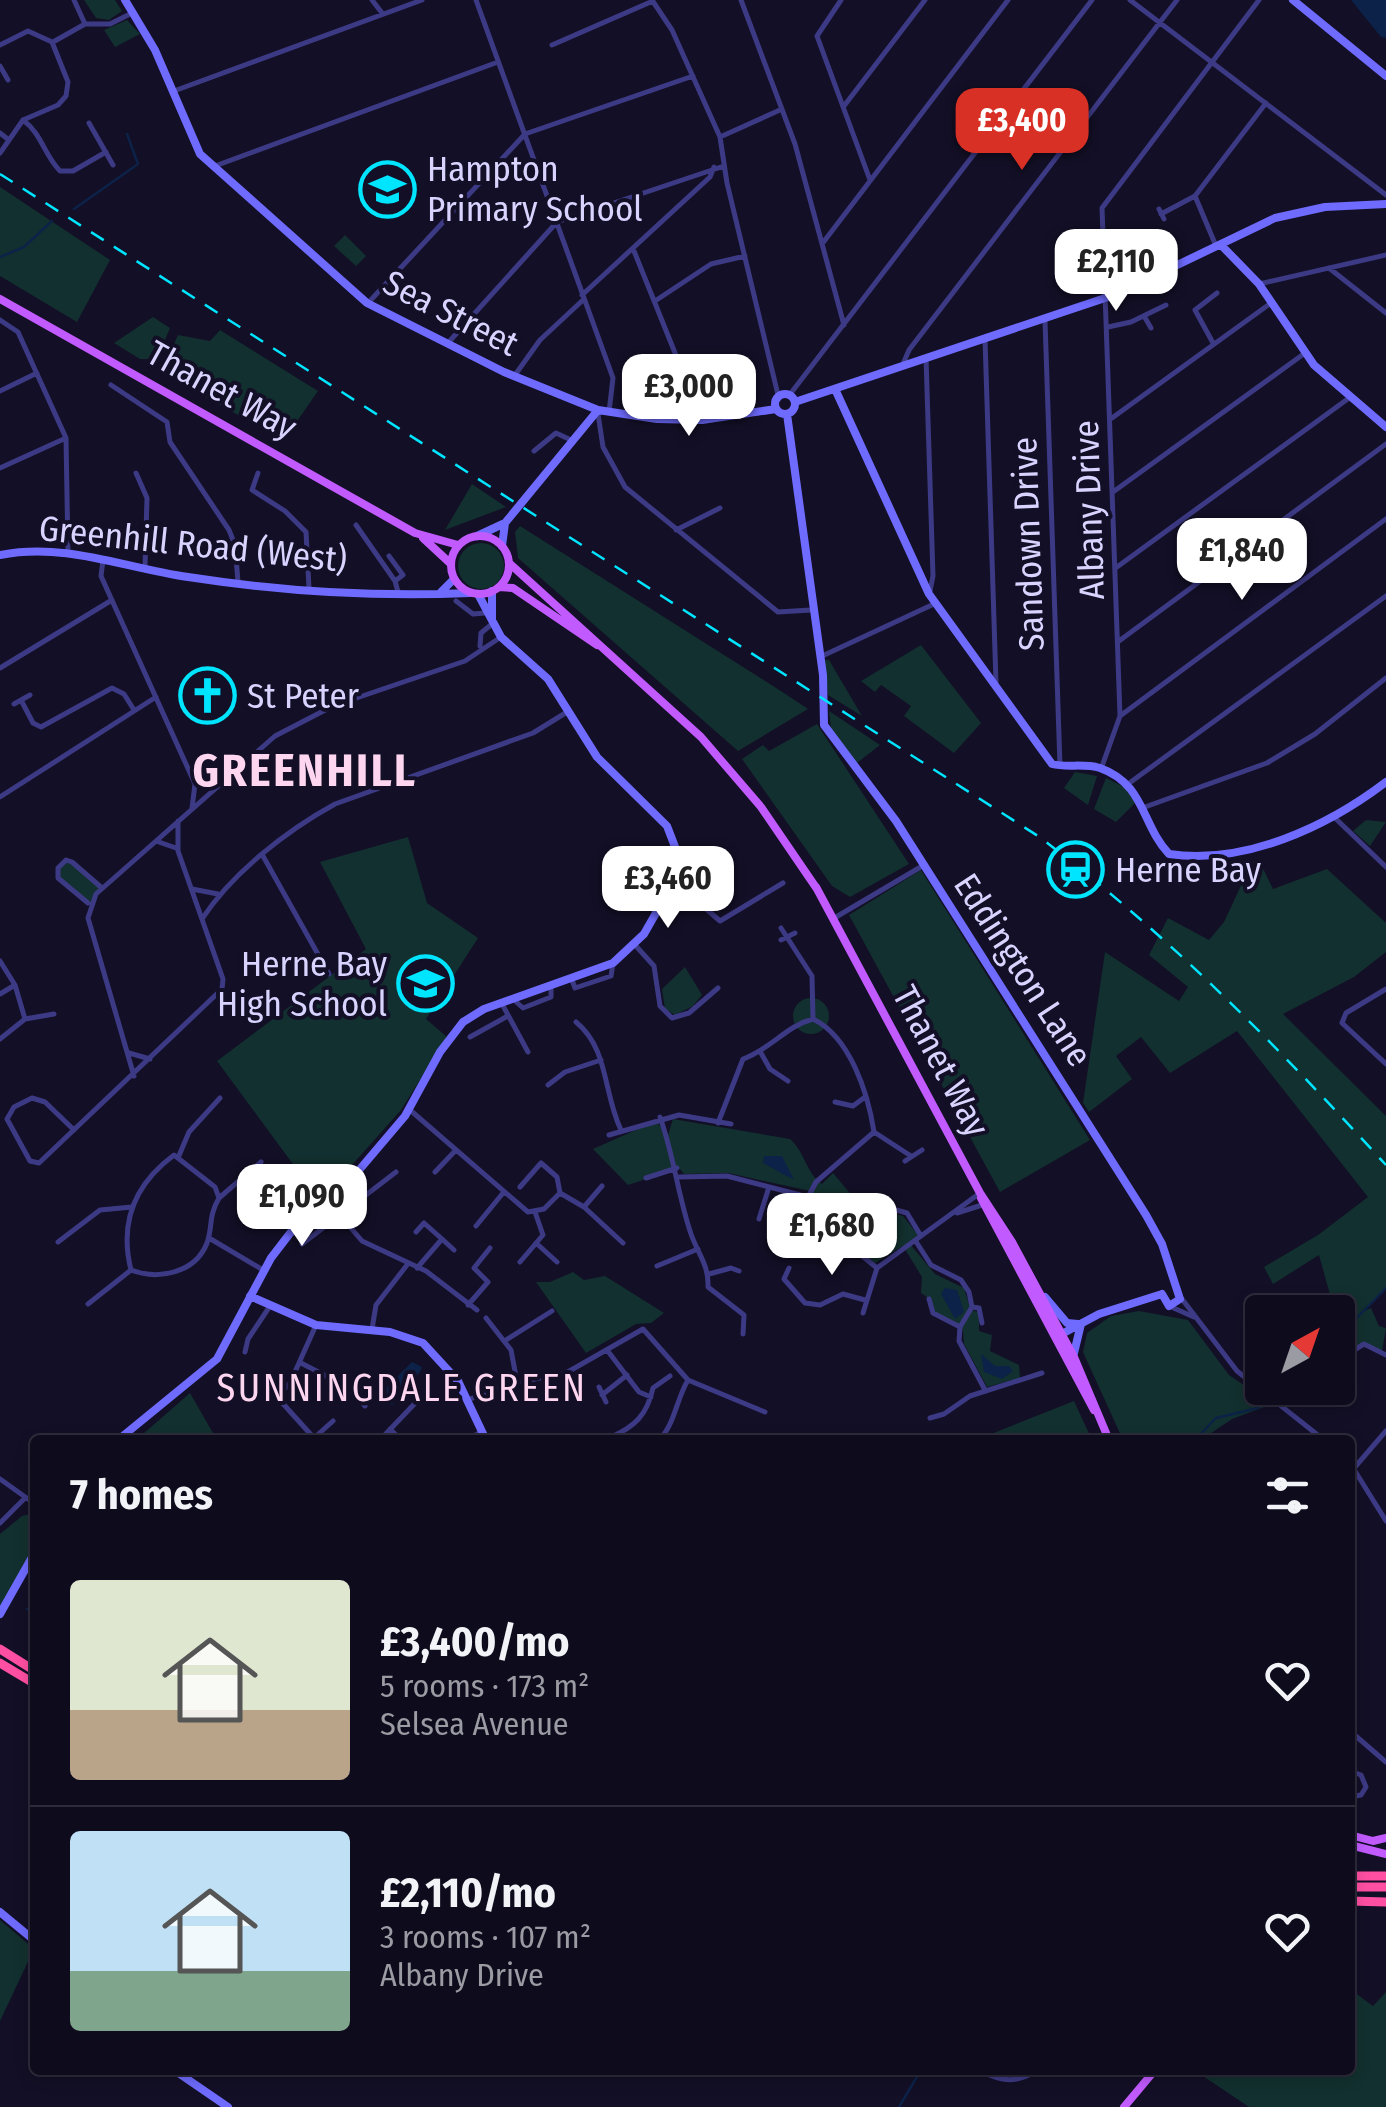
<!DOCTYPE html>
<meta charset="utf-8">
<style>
body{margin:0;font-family:"Fira Sans Condensed",sans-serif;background:#171425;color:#f1f3f6;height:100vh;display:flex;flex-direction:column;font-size:38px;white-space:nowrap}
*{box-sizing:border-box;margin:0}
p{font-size:32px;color:#9b9ba3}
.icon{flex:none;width:55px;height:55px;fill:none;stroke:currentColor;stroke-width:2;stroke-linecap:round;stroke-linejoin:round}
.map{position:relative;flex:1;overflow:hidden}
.side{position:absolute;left:30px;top:1435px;width:1325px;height:640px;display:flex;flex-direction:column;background:#0e0b1c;border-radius:10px;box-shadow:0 5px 15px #0003,0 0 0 2px #2e2b3b}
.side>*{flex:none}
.needle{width:65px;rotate:40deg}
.fabs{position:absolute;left:1245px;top:1295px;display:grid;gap:20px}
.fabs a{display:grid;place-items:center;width:110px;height:110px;border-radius:10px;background:#0e0b1c;box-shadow:0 5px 15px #0003,0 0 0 2px #2e2b3b;font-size:50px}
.price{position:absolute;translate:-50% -85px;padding:0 22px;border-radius:20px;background:#fff;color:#222;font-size:32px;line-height:65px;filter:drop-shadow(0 2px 5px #0008)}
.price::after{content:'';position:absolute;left:50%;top:60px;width:30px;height:22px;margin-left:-15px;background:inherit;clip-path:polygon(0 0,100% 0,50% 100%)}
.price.active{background:#d93025;color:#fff}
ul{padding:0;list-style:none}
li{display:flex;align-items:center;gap:30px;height:250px;padding:0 40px}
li+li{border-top:2px solid #2e2b3b}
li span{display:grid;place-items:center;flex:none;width:280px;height:200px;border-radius:10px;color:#555}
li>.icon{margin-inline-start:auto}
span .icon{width:120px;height:120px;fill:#fffc;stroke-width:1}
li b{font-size:42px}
h2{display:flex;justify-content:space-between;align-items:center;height:120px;padding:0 40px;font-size:42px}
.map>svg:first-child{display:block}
</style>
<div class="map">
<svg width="1386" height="2107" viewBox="0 0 1386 2107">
<rect width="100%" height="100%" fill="#130f26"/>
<path fill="#12302f" d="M84,0H115L122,11L109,20L96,18Z
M127,20L140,34L115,47L104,30Z
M0,187L110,260L77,322L0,276Z
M345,235L366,256L356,266L334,246Z
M153,317L170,328L157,359H140L114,343Z
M220,330L318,391L284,440L161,373L178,335L210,341Z
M472,484L506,507L445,530Z
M520,526L784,693L808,709L738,751L518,558L515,532Z
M458 566a23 23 0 1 1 46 0a23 23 0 1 1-46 0Z
M921,645L981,723L954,753L904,716L911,706L881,685L875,692L861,681Z
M824,660H829L862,716L828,695Z
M829,711L880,745L857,763L831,729Z
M817,724L909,864L850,897L832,886L742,759L763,745L769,751Z
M1075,772L1097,776L1088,805L1064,788Z
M1106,778L1124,787L1137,801L1116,822L1094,809Z
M1366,820L1386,822L1370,846L1353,831Z
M408,837L427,903L478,938L426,1019L447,1037L401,1110L320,1201L217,1061L366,949L320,862Z
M66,860L102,888L89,904L58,878V868Z
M1259,860L1273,889L1327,869L1386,923V952L1354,977L1283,1014L1386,1116V1288L1363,1311L1371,1308L1379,1326L1386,1328L1382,1351L1364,1344L1338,1360V1339L1349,1323L1334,1309L1319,1255L1273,1284L1264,1267L1318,1235L1368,1197L1237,1031L1170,1073L1141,1037L1116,1056L1132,1079L1089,1112L1083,1103L1105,952L1179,1001L1188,987L1149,955L1168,918L1209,940L1224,922L1252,862Z
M921,870L1090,1140L1000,1192L849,915Z
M685,967L702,995L693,1006L675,1015L665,1009L662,989Z
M793 1016a18 18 0 1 1 36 0a18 18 0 1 1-36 0Z
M673,1119L790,1139C805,1152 806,1173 822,1184L833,1173L859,1204L903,1216L919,1236L909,1243L935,1274L964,1288L971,1310L979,1312V1331L992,1335L990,1351L1019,1365L1020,1378L987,1387L964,1344L963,1331L931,1312V1300L921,1293L922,1277L903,1246L875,1263L839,1235L810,1191L728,1173L684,1174L679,1168L628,1185L593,1149L656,1121L668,1135Z
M573,1272L584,1280L605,1276L664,1313L651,1323L636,1324L586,1353L536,1282H550Z
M1139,1311L1188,1320L1229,1375L1272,1404L1232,1419L1201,1440H1123L1083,1352L1087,1333L1111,1316Z
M190,1393L217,1440H146L143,1434Z
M1074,1401L1092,1440H976Z
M35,1513V1549L0,1608V1534L22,1516Z
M0,1920L34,1949L0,2021Z
M1350,1989L1373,2006L1386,1992V2107H1249L1194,2070H1350Z"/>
<path fill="#0c2248" d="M1351,0H1386V38L1381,37Z
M764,1156H782L794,1180L763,1163Z
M866,1228L889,1230L892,1240L880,1246L866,1244L860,1234Z
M945,1288L957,1290L964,1312L955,1319L941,1294Z
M981,1354L995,1366H1009L1013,1371L1002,1379L984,1372Z
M412,1362L422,1367L420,1372L392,1405L383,1402V1391Z"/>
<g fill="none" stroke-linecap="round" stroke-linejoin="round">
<path stroke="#0c2248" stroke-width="2.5" d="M74,209L138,164L127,134
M0,257L24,247L52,221
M1338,1337L1386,1288
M1195,1440L1216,1418L1258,1408L1272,1388
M27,1609L35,1610
M899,2107L921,2070"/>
<path stroke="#3d3a85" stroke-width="5" d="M74,0L85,24
M372,0L382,13
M476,0L613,378L609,412
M652,0L672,30L720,137L727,183L779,399
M741,0L795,144L844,325
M841,0L817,36L870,180
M1130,0L1386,195
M53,42L85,24H110L132,13
M0,45L28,31L52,42
M552,45L653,1
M0,66L8,80
M174,91L422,0
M844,106L925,0
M23,120C42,134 44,155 60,171H73L106,152
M89,123L113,165
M0,133L9,140
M720,137L780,110
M0,153L23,120L58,105L66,96L68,82L52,42
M215,166L498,62
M1159,209L1164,219
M1161,214L1195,196
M1064,242L1065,257
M822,244L1008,0
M1216,246L1195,196L1266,103
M1064,248L1104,247
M634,251L702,420
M1329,268L1386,313
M1259,284L1386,255
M582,295L710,177L714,167
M655,301L711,264L745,256
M369,302L525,134L693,76
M1144,316L1151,328
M0,320L18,332L66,438L68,552
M1045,321L1060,766
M1108,327L1131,322L1166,305
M985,339L996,683
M1213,343L1195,310L1217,293
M447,344L557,222L724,166
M926,358L933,576L930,591
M903,364L909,350L1177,0
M515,375L540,340L583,300
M111,385L167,422L170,442L229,530L235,545L238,582
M0,391L37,373
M791,393L1092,0
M598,414L603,447L625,487L778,612L811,610
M1112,418L1271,303
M534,451L556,433L573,441
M0,468L66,438
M136,473L147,498L145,567
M258,473L252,490L285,511L306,532L309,588
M1113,492L1305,353
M356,525L395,581
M676,530L720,508
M389,556L403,575L395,581L398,592
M103,560L101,576L195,784L192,808
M1117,567L1349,398
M456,601L473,614L485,613
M1119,641L1386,444
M480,646L481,633L492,624
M820,657L934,604
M0,668L112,600
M21,700L33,723L41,727L112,688L124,694L134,710
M14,704L30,695
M1120,716L1386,519
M1101,769L1120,716L1102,208L1259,0
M1128,784L1386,596
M0,797L156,697
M1145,807L1267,763L1315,734L1386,678
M1335,818L1386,867
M156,841L176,848
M263,856L329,974
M673,880L720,921L783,883
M192,889L218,894
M88,903L58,878V868L66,860L72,862L102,888
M836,917L924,865
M202,919C232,873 286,831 335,804L533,733L567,712
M781,928L812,976L813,1019
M781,940L795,933
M635,945L654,966L660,1006L672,1018L689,1013L718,988
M0,961L15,985L25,1019
M572,980L575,988L611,976L613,963
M1386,989L1346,1013L1342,1023L1386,1064
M0,994L15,985
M513,999L523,1008L551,997V985
M501,1002L528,1052
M576,1022C609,1049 603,1093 621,1130
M470,1037L506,1017
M0,1039L25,1019L54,1014
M129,1053L150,1059
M761,1053L770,1069L788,1081
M134,1076L88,918L96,894L275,736L333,706L465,661L501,637
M548,1085L565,1072L601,1060
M835,1102L853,1106L865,1097
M410,1110L528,1212L544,1209L560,1193L584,1207L602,1186
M660,1117C674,1156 678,1196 691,1234C698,1254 709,1265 708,1287L744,1315L743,1334
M718,1123L743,1059C771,1049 786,1026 813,1019C850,1037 868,1093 874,1132L816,1182L808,1197
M74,1130L45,1102L32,1098L14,1107L7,1119L30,1161L39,1163L222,989L223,979L178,851V821
M874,1132L911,1156
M609,1135L679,1115L731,1124
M174,1155L215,1187L219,1198C208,1217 213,1226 207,1243C195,1274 157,1280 131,1270C119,1222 135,1184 174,1155Z
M178,1158L189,1132L220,1098
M905,1161L922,1150
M435,1172L455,1151
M679,1177L727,1176L808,1197L840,1238L877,1268
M646,1178L677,1168
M520,1187L541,1163L557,1177L560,1193
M219,1198L261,1162
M584,1207L623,1243
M889,1208L907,1213L921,1236
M957,1213L982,1205
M339,1214L362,1241L426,1271L477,1310
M759,1219L769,1187
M476,1226L503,1193
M416,1232L424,1223L442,1239
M209,1238L263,1270
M915,1240L931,1265L961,1280L969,1292L972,1307L960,1327L959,1341L985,1390
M58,1242L100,1210L132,1207
M536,1243L557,1262
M302,1244L396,1172
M797,1246L828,1219
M520,1262L543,1235L535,1212
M657,1266L698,1249
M417,1268L442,1239L454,1250
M789,1268L784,1279L805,1303L820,1305L843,1294L865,1300
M709,1274L731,1268L739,1271
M929,1299L933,1313L960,1327
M1182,1299L1237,1371L1324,1440
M88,1304L131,1270
M468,1305L488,1282L474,1268L490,1248
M1169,1306L1194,1317
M972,1307L979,1308L982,1323
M863,1313L877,1268L980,1193
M486,1318L511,1350L517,1382
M372,1329L376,1305L407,1265
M506,1340L552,1311
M607,1350L639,1392L651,1397
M245,1352L248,1339L270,1306
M1338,1360L1364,1344L1386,1355
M301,1363L349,1388L365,1406
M267,1386L314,1438
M599,1387L606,1402
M602,1395L627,1375
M276,1398L290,1383L316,1325
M468,1400L504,1385L566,1373L643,1329L688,1380L765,1412
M1279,1401L1288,1388
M930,1418L944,1414L970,1396L1042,1373
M390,1429L401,1440
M314,1438L333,1421
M609,1438C635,1427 647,1415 653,1388L670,1376
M380,1440L420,1398
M467,1440L481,1432
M659,1440C675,1424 676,1400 688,1380
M1350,1463L1386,1521
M1355,1467L1386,1431
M0,1479L35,1504
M0,1523L25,1498
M1350,1731L1386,1762
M1350,1771L1361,1775L1366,1787L1361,1795L1350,1797
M979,2070C1002,2082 1015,2084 1038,2070"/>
<path stroke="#6f6bff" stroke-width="8" d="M125,0L155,50L200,154L367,303L504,372L598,410L657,419L702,420L776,409
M1293,0L1386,76
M1222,246L1259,284L1314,365L1386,427
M835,389L929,594L1052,764C1067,768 1084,763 1100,768C1145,784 1141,824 1169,854C1245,865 1327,827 1386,782
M775 404a10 10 0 1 1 20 0a10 10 0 1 1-20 0Z
M795,402L1117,294L1275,218L1325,207L1386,204
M787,414L823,675L824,725L896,821L1146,1215L1162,1244L1180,1299L1169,1306L1162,1294
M477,536L505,523L598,410
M502,546L505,523
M0,555C66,542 124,568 188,577C279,591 379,597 470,593
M492,591V620
M441,592L454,579
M250,1296L316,1325L390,1332L423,1343L458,1381L486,1440
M1045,1297L1067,1323L1078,1324
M1058,1336L1099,1314L1162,1294
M1074,1353L1081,1324
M118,1440L217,1359L271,1258L291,1232L343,1189L405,1116L440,1052L463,1022L484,1009L613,963L644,934L668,892L677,852L667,826L597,757L548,679L501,637L478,594
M0,1614L35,1552
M0,1912L35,1941
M174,2070L228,2107"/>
<path stroke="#c25bff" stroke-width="8" d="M0,299L415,533L458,545
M451 565a29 29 0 1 1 58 0a29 29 0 1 1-58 0Z
M423,538L451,564
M509,563L701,737L761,807L817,889
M499,587L513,588L597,645
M816,887L980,1193L1012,1242L1074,1357L1109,1440
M981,1198L1094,1410
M1350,1835L1373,1841L1386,1838
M1350,1845L1386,1854
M1124,2107L1155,2070"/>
<path stroke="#ff4fa3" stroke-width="9" d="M0,1649L35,1671
M0,1663L35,1684
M1350,1876H1386
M1350,1887H1386
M1350,1901L1386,1902"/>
<path stroke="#00e5ff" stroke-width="2.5" stroke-dasharray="15 12" stroke-linecap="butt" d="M0,174L1038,836C1167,933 1277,1046 1386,1165"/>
</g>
<defs>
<symbol id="school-ring" viewBox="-11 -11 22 22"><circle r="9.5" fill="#130f26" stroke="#00e5ff" stroke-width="1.5"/><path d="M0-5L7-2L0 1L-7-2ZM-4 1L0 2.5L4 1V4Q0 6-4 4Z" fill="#00e5ff"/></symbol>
<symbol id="church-ring" viewBox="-11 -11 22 22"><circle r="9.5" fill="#130f26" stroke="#00e5ff" stroke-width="1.5"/><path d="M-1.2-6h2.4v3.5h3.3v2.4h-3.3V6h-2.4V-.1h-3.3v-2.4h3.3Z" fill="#00e5ff"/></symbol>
<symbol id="station-ring" viewBox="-11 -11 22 22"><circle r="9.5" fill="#130f26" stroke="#00e5ff" stroke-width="1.5"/><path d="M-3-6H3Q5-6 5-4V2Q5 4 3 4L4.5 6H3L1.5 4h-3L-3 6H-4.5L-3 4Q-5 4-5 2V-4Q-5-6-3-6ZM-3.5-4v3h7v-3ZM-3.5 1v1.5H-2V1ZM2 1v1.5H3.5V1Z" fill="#00e5ff"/></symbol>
</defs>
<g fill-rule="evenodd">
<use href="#school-ring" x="356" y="158" width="63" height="63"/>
<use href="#church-ring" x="176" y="664" width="63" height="63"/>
<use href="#station-ring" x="1044" y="838" width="63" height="63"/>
<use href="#school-ring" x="394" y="952" width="63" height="63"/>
</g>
<g text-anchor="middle" stroke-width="8" stroke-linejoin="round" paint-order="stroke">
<g font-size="35" fill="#d9d4ff" stroke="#130f26" text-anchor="start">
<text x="427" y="181">Hampton<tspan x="427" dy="40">Primary School</tspan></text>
<text x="247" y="708">St Peter</text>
<text x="1115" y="882">Herne Bay</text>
<text x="387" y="976" text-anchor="end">Herne Bay<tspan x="387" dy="40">High School</tspan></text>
</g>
<g font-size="35" fill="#d9d4ff" stroke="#130f26">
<text transform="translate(451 313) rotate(27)" y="12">Sea Street</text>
<text transform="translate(222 390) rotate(29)" y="12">Thanet Way</text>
<text transform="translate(1089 510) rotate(-92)" y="12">Albany Drive</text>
<text transform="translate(193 544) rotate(6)" y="12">Greenhill Road (West)</text>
<text transform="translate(1028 544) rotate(-92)" y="12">Sandown Drive</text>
<text transform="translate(1023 970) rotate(57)" y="12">Eddington Lane</text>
<text transform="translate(941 1061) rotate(62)" y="12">Thanet Way</text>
</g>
<g font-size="38" letter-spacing="2.5" fill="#ffd6f0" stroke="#130f26">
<text x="402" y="1401">SUNNINGDALE GREEN</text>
</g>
<g font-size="45" font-weight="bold" letter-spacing="2.5" fill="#ffd6f0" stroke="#130f26">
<text x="305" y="786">GREENHILL</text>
</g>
</g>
</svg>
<div class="fabs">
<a><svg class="needle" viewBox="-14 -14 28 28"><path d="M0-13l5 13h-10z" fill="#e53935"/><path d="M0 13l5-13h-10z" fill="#9b9ba3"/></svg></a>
</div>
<b class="price active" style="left:1022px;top:173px">£3,400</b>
<b class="price" style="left:1116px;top:314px">£2,110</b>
<b class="price" style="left:689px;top:439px">£3,000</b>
<b class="price" style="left:1242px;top:603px">£1,840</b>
<b class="price" style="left:668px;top:931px">£3,460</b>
<b class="price" style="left:302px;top:1249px">£1,090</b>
<b class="price" style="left:832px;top:1278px">£1,680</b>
<section class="side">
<h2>7 homes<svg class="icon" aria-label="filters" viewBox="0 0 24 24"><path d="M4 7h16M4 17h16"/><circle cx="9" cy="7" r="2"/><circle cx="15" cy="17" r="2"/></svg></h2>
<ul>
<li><span style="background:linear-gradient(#dfe7d0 65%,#b9a48a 0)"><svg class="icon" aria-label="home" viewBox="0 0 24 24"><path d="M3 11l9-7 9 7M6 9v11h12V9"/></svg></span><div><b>£3,400/mo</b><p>5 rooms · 173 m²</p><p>Selsea Avenue</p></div><svg class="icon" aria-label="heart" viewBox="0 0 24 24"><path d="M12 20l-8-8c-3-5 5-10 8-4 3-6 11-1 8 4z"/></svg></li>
<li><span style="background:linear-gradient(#bfe0f5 70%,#7fa58c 0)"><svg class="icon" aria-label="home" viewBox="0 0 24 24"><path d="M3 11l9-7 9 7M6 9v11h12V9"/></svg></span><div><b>£2,110/mo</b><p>3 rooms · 107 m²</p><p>Albany Drive</p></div><svg class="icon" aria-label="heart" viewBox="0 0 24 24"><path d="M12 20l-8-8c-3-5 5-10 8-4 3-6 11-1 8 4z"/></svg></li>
</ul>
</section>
</div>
